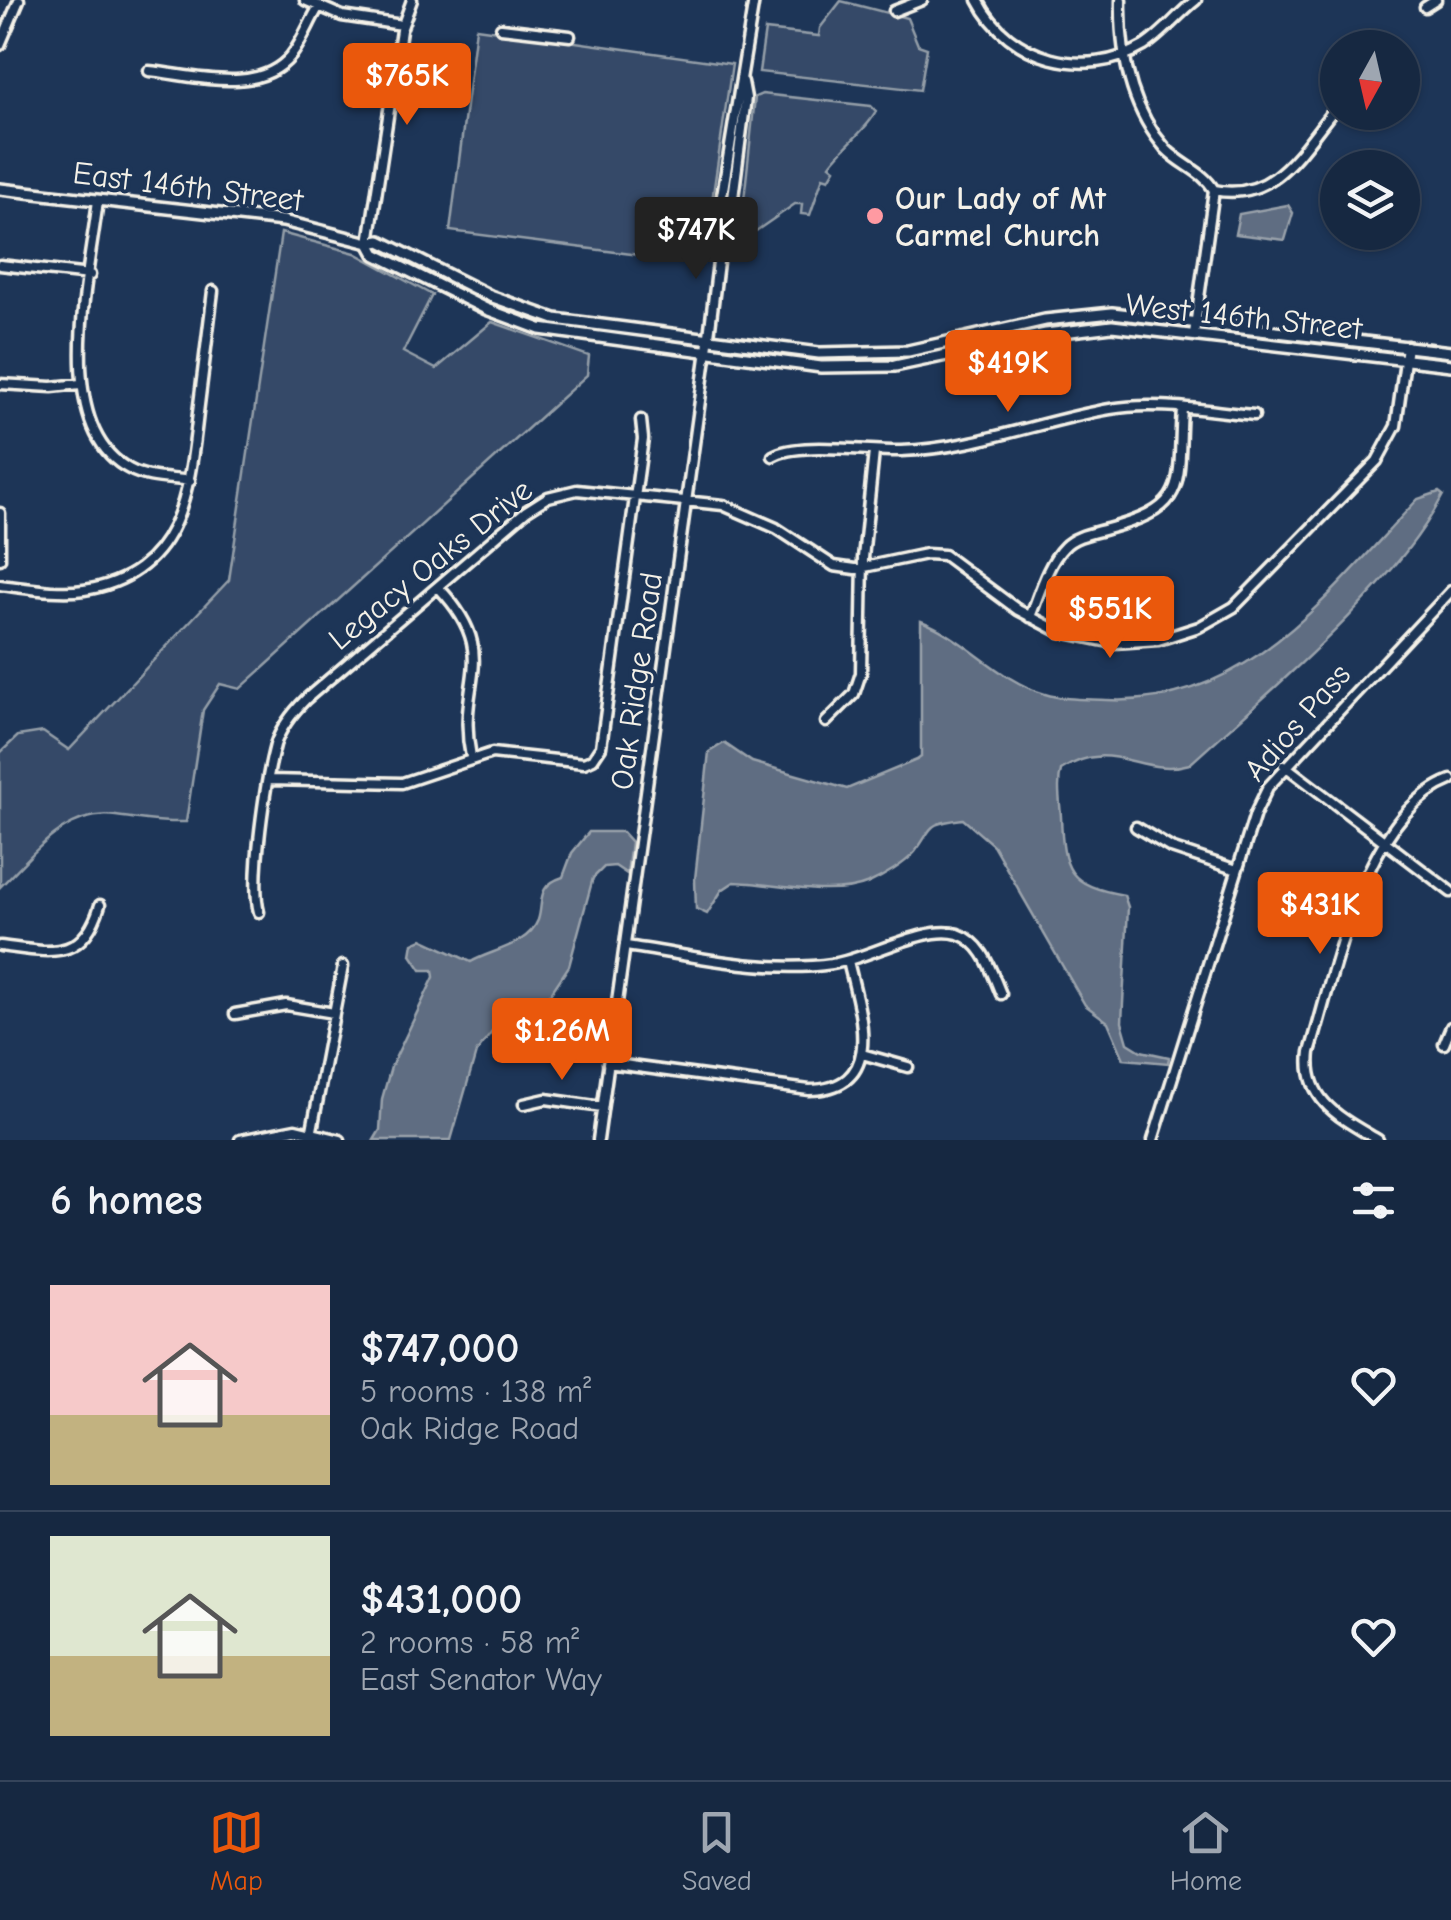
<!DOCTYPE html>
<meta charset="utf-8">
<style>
body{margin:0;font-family:"Comic Neue",sans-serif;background:#1f3048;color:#f1f3f6;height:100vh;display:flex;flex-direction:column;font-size:38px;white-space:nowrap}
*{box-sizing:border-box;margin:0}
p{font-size:32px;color:#9ea6b1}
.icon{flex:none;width:55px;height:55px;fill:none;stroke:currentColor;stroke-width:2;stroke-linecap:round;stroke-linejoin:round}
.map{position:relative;height:1140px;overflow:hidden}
.sheet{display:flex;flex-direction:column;background:#162841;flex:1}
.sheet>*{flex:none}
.needle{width:65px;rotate:188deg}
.tools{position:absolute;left:1320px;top:30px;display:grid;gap:20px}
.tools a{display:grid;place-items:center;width:100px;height:100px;border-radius:50%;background:#162841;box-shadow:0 2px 8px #0004,0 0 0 2px #35445a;font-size:50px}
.price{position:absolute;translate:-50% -85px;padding:0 22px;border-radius:10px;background:#ea580c;color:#fff;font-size:32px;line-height:65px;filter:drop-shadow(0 2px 5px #0008)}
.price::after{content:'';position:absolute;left:50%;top:60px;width:30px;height:22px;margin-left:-15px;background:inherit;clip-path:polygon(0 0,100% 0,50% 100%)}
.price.current{background:#222;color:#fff}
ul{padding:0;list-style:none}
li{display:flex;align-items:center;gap:30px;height:250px;padding:0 50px}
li+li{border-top:2px solid #35445a}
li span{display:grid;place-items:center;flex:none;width:280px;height:200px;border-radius:0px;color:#555}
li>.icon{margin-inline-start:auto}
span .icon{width:120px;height:120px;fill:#fffc;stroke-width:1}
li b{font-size:42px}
h2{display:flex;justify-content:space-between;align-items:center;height:120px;padding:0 50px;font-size:42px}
.menu{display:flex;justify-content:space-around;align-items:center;height:140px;border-top:2px solid #35445a;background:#162841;font-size:28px;color:#9ea6b1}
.menu a{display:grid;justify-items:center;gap:5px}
.menu .current{color:#ea580c}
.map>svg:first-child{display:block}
</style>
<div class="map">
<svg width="1451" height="1140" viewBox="0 0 1451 1140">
<rect width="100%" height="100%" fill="#1d3557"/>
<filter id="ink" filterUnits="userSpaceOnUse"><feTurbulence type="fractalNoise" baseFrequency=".01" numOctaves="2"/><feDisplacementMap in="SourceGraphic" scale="20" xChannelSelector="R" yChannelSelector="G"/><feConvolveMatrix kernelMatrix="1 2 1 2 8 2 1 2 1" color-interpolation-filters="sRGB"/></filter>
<g filter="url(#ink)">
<path fill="#354a67" stroke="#949ea8" stroke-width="2.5" d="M841,1L907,18L918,45L927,48L920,90L759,72L765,30L819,36L820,28Z
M476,28L732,64L703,263L450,231Z
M762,94L871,106L876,111C872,124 841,149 830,165L835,169L829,179L823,177L810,215L801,214L802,204H795L756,231L741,228L755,97Z
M281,233L355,253L432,295L403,352L436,369L492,322L589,356L587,375L240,689L220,684L203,710L186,822C160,823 141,819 116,816C65,809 33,855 0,887V753L18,736L43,732L69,750L229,580Z"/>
<path fill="#5e6d82" stroke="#9aa2ab" stroke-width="2.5" d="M1288,205L1293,213L1285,240L1235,234L1239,214Z
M1439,492L1443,495C1396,587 1268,693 1190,764C1141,778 1111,736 1061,770C1057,785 1060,801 1061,817C1063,871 1068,885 1124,895L1128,907L1122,1022L1128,1043L1141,1051L1169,1057L1168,1063L1124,1059L1108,1022L1085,1005L993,845L963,819C924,824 935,826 915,852C905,864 882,877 869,883C831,899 774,883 734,882L722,890L707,914L696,909L695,879L709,752L724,743L752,762L847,789L917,760L921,757V621C966,638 997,680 1045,694C1064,700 1086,699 1106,700C1247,708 1330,592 1418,499Z
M589,832H622L631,842L627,874L615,866L604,867L593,878L569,966L543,1005L531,1020L492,1032L476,1053L451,1140H374L380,1130L382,1099L391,1067L434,977L433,970H421L411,955L413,943L422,939L471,962C491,950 528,946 538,920C544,903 535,886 563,877L572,853Z"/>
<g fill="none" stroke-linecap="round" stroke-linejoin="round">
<defs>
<path id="minor" d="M305,0L342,16L402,25
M978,0C1009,61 1086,80 1144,46C1163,34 1178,14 1196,0
M1121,0C1120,52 1130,108 1166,149C1181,165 1203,171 1214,190L1194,334
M1425,7L1436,0
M894,11L922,0
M501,28L570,36
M0,45L19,0
M149,71C193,75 258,96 291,56C302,42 309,23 318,8
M1214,190C1273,202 1299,153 1332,112
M98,200C90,271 50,427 129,469C147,479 171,478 190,481
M722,229L730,221L746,98L743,82
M369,243L401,30L412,0
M0,265L90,275
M0,384L52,387L80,384
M773,456C796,441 870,452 901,451C973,449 1040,421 1110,409C1157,401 1207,411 1254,415
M0,513V559
M0,585C27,588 57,594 84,590C181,575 189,492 198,413C203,372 208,332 213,291
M439,588C504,657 455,681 471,757
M1030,617C1039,595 1047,564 1064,547C1074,536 1093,533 1107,529C1191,507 1177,485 1182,408
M826,722L854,694L861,673L863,558L874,452
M1284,765L1451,892
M270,780L402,783L492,753L584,763L593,759L601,747L643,439L641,420
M1136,827L1171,848L1237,870
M259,912C250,880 266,779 275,745C281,727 293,712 306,699L526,511L548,497L577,490L723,505L776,528L834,566L855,569L926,554L944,555L1018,610L1060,632L1114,643L1158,640L1199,627L1234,607L1377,461L1396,426L1407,346
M0,946C49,952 83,963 100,905
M625,946C692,955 764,974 832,964C868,959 926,924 958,934C984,943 991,971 1001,994
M235,1014L286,1005L334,1013
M1444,1044L1451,1027
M862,1054L908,1067
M608,1063L809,1090C888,1089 859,1009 848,961
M524,1104L546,1099L602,1107
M312,1130L343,966
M240,1140L295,1129L340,1140
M598,1140L710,328L722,229L718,220L754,0
M1153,1140L1255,814L1268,787L1451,591
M1378,1140C1341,1118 1304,1101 1310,1052C1335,971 1364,813 1451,780"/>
<path id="major" d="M0,189L283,221L369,243L380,241L490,296L555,319L819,353L908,351L1045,320L1112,313L1451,352
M369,243L375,254L486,309L540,329L821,367L895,366L1046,334L1112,326L1451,365"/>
</defs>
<use href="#minor" stroke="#f4f1e8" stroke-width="15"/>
<use href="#major" stroke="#f4f1e8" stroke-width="16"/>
<use href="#minor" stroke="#1d3557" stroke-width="8"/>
<use href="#major" stroke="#1d3557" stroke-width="9"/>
</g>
</g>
<circle fill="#ff9aa2" stroke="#1d3557" stroke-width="4" cx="875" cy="216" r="10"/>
<g text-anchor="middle" stroke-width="8" stroke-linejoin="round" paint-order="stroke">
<g font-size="32" fill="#f4f1e8" stroke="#1d3557">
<text transform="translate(188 186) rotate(7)" y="11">East 146th Street</text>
<text transform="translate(1244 316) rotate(6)" y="11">West 146th Street</text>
<text transform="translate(430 564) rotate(-39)" y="11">Legacy Oaks Drive</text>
<text transform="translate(636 681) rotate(-82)" y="11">Oak Ridge Road</text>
<text transform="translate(1297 722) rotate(-49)" y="11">Adios Pass</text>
</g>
<g font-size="32" font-weight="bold" fill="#f4f1e8" stroke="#1d3557" text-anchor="start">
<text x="895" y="209">Our Lady of Mt<tspan x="895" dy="37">Carmel Church</tspan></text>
</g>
</g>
</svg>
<div class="tools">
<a><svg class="needle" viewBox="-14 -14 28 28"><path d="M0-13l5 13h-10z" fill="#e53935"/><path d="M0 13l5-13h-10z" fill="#9ea6b1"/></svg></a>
<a><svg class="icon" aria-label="layers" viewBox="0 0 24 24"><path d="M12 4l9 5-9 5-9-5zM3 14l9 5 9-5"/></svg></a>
</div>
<b class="price" style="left:407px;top:128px">$765K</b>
<b class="price current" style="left:696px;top:282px">$747K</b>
<b class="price" style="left:1008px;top:415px">$419K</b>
<b class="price" style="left:1110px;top:661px">$551K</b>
<b class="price" style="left:1320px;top:957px">$431K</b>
<b class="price" style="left:562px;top:1083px">$1.26M</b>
</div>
<section class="sheet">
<h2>6 homes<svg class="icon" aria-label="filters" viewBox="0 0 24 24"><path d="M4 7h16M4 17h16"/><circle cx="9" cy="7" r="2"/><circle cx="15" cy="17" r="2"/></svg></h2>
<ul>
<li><span style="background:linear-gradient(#f6c9c9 65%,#c2b280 0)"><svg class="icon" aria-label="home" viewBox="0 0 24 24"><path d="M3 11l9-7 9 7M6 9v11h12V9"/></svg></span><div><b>$747,000</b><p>5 rooms · 138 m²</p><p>Oak Ridge Road</p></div><svg class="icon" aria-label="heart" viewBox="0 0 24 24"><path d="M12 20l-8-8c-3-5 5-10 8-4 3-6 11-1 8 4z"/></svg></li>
<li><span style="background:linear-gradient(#dfe7d0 60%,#c2b280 0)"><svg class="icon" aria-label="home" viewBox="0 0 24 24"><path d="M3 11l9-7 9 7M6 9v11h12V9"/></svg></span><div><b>$431,000</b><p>2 rooms · 58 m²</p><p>East Senator Way</p></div><svg class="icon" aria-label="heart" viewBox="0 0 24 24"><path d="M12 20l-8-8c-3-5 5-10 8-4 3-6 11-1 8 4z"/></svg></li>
</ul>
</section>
<nav class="menu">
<a class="current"><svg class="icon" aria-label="map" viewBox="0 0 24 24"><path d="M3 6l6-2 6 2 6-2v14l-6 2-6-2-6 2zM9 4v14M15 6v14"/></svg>Map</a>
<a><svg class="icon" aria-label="saved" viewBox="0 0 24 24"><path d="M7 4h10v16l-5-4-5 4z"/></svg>Saved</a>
<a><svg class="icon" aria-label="home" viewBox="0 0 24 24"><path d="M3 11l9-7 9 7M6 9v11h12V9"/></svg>Home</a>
</nav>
